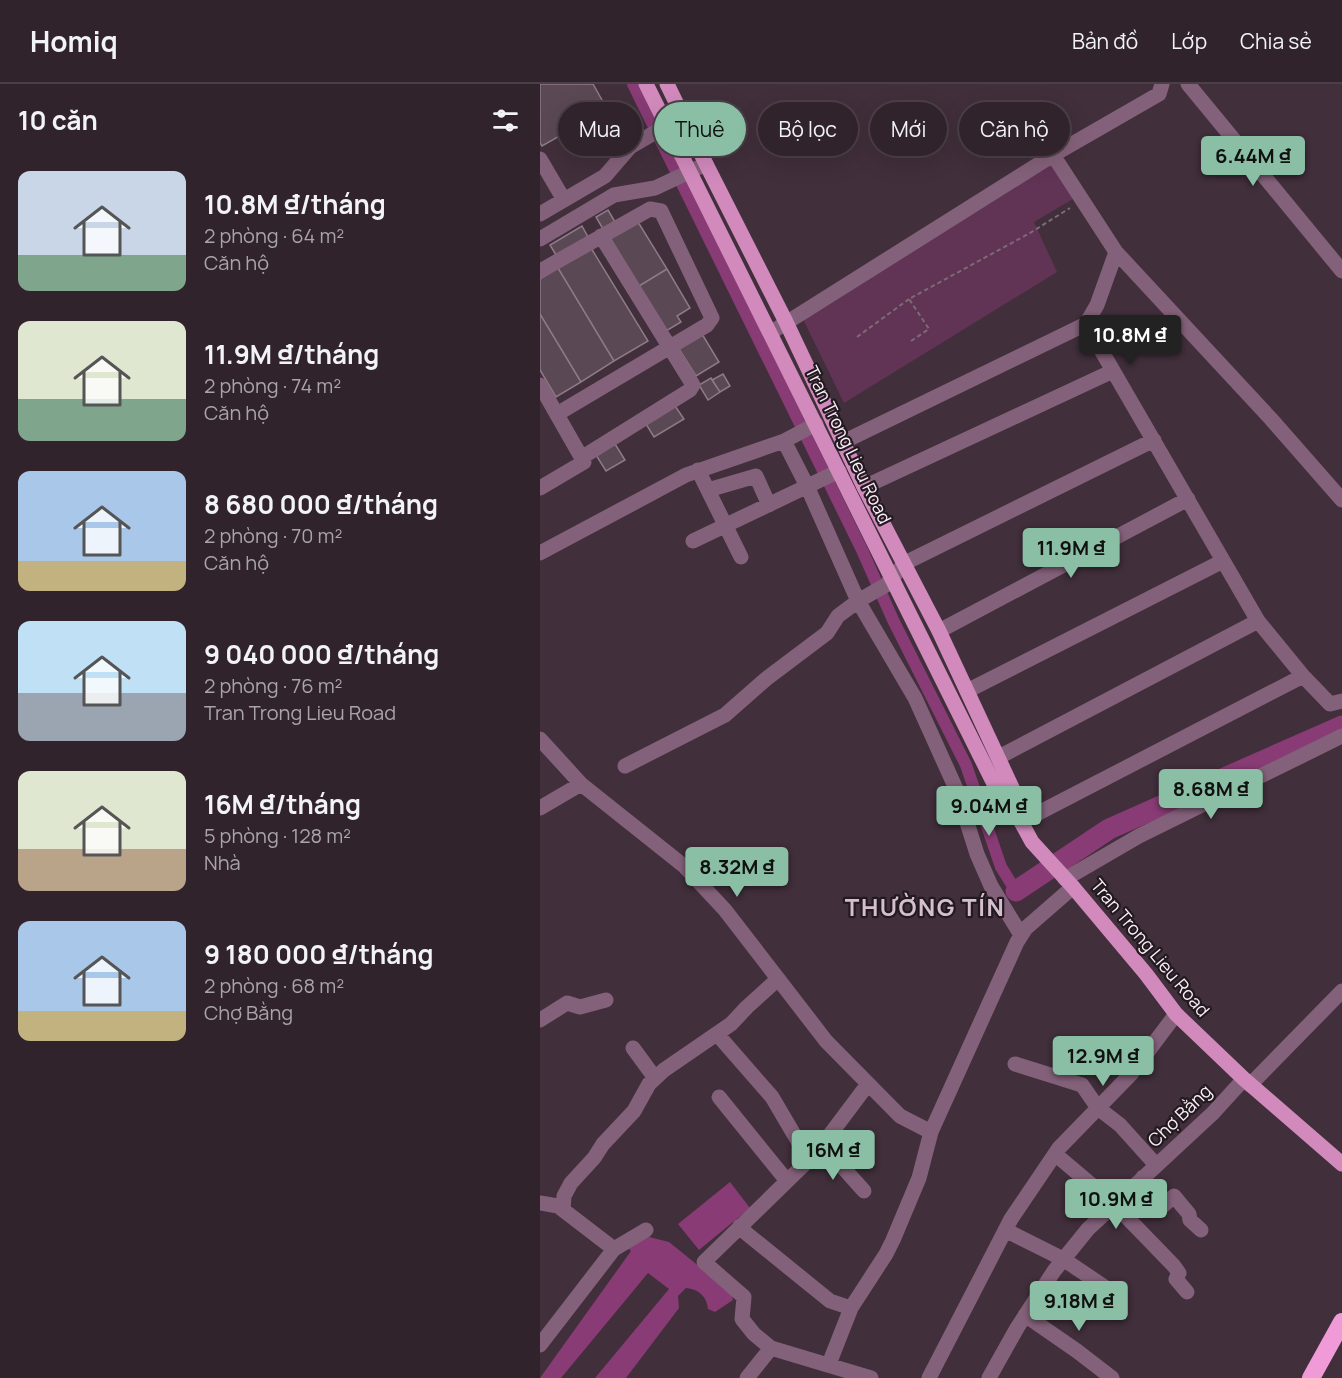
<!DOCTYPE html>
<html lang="vi">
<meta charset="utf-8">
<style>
body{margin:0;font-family:Manrope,sans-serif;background:#3d2f38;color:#f1f3f6;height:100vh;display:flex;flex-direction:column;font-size:22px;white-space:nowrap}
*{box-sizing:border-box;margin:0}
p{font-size:20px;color:#a8a4a9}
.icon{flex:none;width:33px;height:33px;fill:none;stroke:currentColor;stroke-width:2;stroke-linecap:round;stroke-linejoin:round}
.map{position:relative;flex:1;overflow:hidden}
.details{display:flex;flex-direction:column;background:#31232c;width:540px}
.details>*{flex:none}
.hud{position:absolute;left:18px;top:18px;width:570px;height:54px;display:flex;gap:12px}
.price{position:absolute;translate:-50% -51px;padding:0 14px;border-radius:6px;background:#8abfa5;color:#111;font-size:20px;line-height:39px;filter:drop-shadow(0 2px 3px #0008)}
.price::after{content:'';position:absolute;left:50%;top:36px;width:18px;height:14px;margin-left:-9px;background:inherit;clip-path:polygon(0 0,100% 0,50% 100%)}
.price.active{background:#222;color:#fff}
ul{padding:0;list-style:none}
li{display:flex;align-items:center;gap:18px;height:150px;padding:0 18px}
li span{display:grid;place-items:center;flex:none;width:168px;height:120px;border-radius:12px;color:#555}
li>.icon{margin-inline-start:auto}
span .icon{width:72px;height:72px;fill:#fffc;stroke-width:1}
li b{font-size:26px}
h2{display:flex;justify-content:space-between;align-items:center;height:72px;padding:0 18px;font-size:26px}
.chip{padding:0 21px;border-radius:27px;background:#31232c;box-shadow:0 6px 24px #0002,0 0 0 2px #4c4048;font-size:21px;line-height:54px}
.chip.active{background:#8abfa5;color:#111}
header{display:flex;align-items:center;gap:36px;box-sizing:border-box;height:84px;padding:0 30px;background:#31232c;border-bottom:2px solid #4c4048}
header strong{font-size:28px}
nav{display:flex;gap:33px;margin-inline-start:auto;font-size:21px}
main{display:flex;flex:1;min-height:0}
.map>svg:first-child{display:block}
</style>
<header>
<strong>Homiq</strong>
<nav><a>Bản đồ</a><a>Lớp</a><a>Chia sẻ</a></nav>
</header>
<main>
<section class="details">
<h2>10 căn<svg class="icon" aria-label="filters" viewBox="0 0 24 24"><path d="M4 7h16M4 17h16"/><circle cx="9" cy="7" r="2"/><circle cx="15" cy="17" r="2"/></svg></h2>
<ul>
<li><span style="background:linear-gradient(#c9d6e8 70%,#7fa58c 0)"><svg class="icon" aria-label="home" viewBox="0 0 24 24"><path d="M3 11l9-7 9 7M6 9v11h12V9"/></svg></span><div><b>10.8M ₫/tháng</b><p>2 phòng · 64 m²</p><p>Căn hộ</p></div></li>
<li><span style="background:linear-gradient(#dfe7d0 65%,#7fa58c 0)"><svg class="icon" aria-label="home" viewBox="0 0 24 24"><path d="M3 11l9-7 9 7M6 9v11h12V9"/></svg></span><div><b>11.9M ₫/tháng</b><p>2 phòng · 74 m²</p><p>Căn hộ</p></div></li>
<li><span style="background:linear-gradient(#a9c7e8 75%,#c2b280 0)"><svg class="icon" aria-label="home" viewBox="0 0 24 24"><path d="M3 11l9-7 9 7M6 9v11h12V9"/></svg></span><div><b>8 680 000 ₫/tháng</b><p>2 phòng · 70 m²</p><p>Căn hộ</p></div></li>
<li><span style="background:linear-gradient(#bfe0f5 60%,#9aa5b1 0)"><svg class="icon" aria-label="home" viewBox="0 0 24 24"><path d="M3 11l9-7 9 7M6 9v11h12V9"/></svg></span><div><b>9 040 000 ₫/tháng</b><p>2 phòng · 76 m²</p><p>Tran Trong Lieu Road</p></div></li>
<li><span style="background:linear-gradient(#dfe7d0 65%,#b9a48a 0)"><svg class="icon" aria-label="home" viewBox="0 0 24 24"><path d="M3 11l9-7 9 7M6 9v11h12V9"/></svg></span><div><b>16M ₫/tháng</b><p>5 phòng · 128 m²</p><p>Nhà</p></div></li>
<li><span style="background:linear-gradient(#a9c7e8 75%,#c2b280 0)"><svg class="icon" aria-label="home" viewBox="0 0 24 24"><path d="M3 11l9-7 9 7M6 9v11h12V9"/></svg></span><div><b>9 180 000 ₫/tháng</b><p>2 phòng · 68 m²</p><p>Chợ Bằng</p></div></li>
</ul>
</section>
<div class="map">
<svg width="802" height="1294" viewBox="0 0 802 1294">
<rect width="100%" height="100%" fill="#412f3b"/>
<path fill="#613355" d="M509,76L533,115L494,138L517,188L304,319L258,225Z"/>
<path fill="#883b75" d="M190,1098L210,1124L159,1166L138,1140Z
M109,1153L129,1158L191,1208L193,1216L175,1228L168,1225C167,1213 159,1205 146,1204L138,1212L139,1224L86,1294H55L129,1205L108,1189L21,1294H0L91,1167L87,1163Z"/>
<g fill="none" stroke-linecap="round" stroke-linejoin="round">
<path stroke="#883b75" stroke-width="12" d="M93,0L322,466L353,536L426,681L461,783L476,807"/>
<path stroke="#883b75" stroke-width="21" d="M476,807L569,745L802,642"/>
</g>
<path fill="#5b4855" stroke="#8f7a88" stroke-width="1.5" d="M0,0H53L67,25L2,62L0,59Z
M68,126L75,138L63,145L56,133Z
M98,138L127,185L99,202L70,154Z
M42,142L48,153L16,171L10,161Z
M51,164L108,257L74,277L18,184Z
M18,184L74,277L41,298L0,230V195Z
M127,185L150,224L137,232L141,238L126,247L99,202Z
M0,230L41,298L16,313L0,286Z
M162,250L179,278L156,292L139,265Z
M183,290L190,302L180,308L172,296Z
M171,294L180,308L168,316L159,301Z
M135,322L144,335L114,353L106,340Z
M75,360L85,376L66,387L56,371Z"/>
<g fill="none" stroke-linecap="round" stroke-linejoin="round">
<path stroke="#7b6b76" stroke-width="2" stroke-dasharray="4.5 3" stroke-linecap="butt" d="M317,253L369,215
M371,257L389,245L369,215L490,149L530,124"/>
<path stroke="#84617a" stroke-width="15" d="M648,0L802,187
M513,71L576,168L731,335L802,416
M0,75L24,116
M0,130L65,92L90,63L143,32
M0,155L74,111L115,104L166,80
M0,187L110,125L121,127L172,234L167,241L17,330
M546,240L557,221L576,168
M230,249L513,71L619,10L622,0
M0,301L44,378L0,404
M244,357L267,402L318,517L375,614L417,707L437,770L451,802L481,851
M303,358L546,240L718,537L763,592
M41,374L150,306L153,301L61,152
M158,386L201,473
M324,403L573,287
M168,406L216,392L229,421
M153,457L299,387
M0,469L146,391L244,357L276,340
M399,547L648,415
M427,607L683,477
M0,655L41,700L144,782L185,826L286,957L360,1032L391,1048L379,1094L353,1156L346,1170L311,1224L289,1280
M459,673L718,537
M85,682L185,631L226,595L287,549L298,532L318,517L346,501L365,479L614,356
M0,724L41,700
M481,738L763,592L790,620L802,617
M525,795L599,752L802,652
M0,936L27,919L40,923L66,916
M177,950L232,1013L269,1076
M93,964L115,994
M475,980L542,1001L558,1024L580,1041L616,1081
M328,1000L277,1068L164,1178L204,1213L202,1235L214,1250L231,1264L331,1294
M710,1001L802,907
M179,1013L247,1097
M391,1048L477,858L486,844L533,803
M277,1068L299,1079L324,1107
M515,1070L573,1119L634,1182L639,1189L636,1195L647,1208
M603,1093L624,1121L634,1112L649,1130L650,1136L661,1146
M0,1119L18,1122L74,1165L106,1146
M23,1126L24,1112L31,1099L54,1074L63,1060L94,1027L109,1000L124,986L191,940L207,923L238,895
M200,1142L206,1149L290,1217L311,1224
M465,1146L523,1175L578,1212
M485,1231L537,1267L572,1294
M0,1261L74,1165
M207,1294L231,1264
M389,1294L471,1135L519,1064L591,990L636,930
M449,1294L477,1244L514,1187L548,1145L673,1029L704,995"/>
<path stroke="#d28abd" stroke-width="15" d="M106,0L469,730L479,734L492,758L533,803L606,890L636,930L704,995L802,1080
M127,0L166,80L246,238L324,403L399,547L482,725L479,734"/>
<path stroke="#f09ad8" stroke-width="18" d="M771,1294L802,1238"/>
</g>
<g text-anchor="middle" stroke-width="4.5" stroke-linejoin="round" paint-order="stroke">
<g font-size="18" fill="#fbeff7" stroke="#221a20">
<text transform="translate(308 361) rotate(64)" y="6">Tran Trong Lieu Road</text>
<text transform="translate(610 864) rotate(50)" y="6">Tran Trong Lieu Road</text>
<text transform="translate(640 1032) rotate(-44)" y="6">Chợ Bằng</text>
</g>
<g font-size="24" font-weight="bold" letter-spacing="1.5" fill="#d5becd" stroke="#221a20">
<text x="385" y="832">THƯỜNG TÍN</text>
</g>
</g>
</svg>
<b class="price" style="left:713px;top:103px">6.44M ₫</b>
<b class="price active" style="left:590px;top:282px">10.8M ₫</b>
<b class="price" style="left:531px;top:495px">11.9M ₫</b>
<b class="price" style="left:671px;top:736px">8.68M ₫</b>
<b class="price" style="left:449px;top:753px">9.04M ₫</b>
<b class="price" style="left:197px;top:814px">8.32M ₫</b>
<b class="price" style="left:563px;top:1003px">12.9M ₫</b>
<b class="price" style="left:293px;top:1097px">16M ₫</b>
<b class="price" style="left:576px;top:1146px">10.9M ₫</b>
<b class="price" style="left:539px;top:1248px">9.18M ₫</b>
<div class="hud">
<a class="chip">Mua</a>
<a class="chip active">Thuê</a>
<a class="chip">Bộ lọc</a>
<a class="chip">Mới</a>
<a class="chip">Căn hộ</a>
</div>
</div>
</main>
